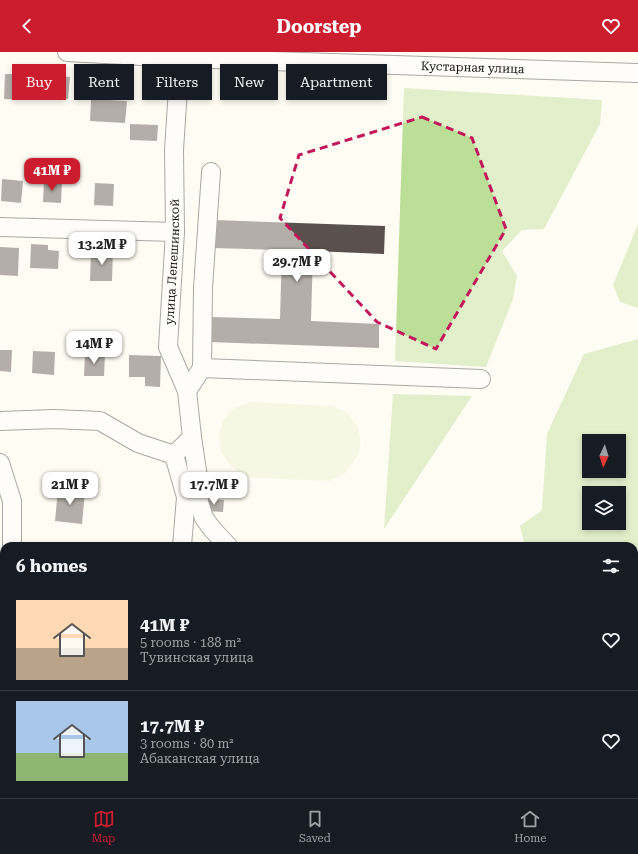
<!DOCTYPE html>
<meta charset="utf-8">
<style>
body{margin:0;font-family:"Roboto Serif",serif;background:#242831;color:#f1f3f6;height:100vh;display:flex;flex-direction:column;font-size:15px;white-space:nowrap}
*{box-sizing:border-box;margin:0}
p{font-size:13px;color:#9ea1a6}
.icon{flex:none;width:22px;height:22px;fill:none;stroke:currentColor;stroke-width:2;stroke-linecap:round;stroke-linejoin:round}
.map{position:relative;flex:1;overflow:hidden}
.drawer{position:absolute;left:0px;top:490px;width:638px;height:256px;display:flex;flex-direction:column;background:#171b24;border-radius:12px 12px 0 0;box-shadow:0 2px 6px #0003}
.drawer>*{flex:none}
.hud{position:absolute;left:12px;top:12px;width:400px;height:36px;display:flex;gap:8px}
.needle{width:26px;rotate:184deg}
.buttons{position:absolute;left:582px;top:382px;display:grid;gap:8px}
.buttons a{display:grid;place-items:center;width:44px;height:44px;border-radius:0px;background:#171b24;box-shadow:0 2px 6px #0003;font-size:20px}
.price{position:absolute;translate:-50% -34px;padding:0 9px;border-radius:8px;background:#fff;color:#222;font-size:13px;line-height:26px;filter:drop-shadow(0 1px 2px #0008)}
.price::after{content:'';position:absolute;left:50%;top:24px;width:12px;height:9px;margin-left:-6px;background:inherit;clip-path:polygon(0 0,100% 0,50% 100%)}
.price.current{background:#cc1d2e;color:#fff}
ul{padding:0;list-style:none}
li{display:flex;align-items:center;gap:12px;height:100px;padding:0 16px}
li+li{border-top:1px solid #363941}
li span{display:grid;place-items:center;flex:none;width:112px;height:80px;border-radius:0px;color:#555}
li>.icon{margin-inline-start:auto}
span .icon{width:48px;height:48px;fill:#fffc;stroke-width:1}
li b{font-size:17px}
h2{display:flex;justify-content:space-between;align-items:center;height:48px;padding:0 16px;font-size:17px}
.chip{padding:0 14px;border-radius:0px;background:#171b24;box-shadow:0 2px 6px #0003;font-size:14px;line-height:36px}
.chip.current{background:#cc1d2e;color:#fff}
header{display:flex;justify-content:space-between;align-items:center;height:52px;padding:0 16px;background:#cc1d2e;color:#fff;font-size:18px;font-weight:700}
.menu{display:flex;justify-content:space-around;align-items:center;height:56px;border-top:1px solid #363941;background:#171b24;font-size:11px;color:#9ea1a6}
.menu a{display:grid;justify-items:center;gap:2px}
.menu .current{color:#cc1d2e}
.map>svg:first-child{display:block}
</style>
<header><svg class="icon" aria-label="back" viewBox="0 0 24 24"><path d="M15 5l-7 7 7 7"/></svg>Doorstep<svg class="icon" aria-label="heart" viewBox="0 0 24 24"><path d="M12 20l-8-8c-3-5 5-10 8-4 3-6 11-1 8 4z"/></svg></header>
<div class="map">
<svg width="638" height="746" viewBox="0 0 638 746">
<rect width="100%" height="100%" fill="#fffcf4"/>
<path fill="#bcdf98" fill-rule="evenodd" d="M404,36L602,48L600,72L544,177L522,178L502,199L517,224L513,247L486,315L395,309Z
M638,172V256L620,250L613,233Z
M638,287V746H430V742H634V494H525L520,474L542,458L547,382L584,302ZM589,389H619V419H589ZM589,441H619V471H589Z
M393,342L472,344L384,477Z"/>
<path fill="#e8f4cc" d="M250,350L332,354L348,361L358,375L361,392L357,405L345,421L329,429L246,425L229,412L221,399L219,383L223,369L233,357Z"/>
<path fill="#5a514c" d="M5,22H28L27,48L4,47Z
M46,23L70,25L68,47L44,45Z
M91,47L127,49L125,71L90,69Z
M130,72L158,73L157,89L130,88Z
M2,127L23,129L21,151L1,149Z
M44,128L62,129L61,151L43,150Z
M95,131L114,132L113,154L94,153Z
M215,168L385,174L384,202L313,199L311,269L379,272V296L210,290L211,265L280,267L282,198L214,196Z
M31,192L48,193V198L59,199L58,217L30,216Z
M0,195L19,196L18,224L0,223Z
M91,200H113L112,229H90Z
M0,298H12L11,320L0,319Z
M33,299L55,300L54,323L32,321Z
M85,302L105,303L104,324H84Z
M129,303L161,304L160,335L145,334V325H129Z
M58,437L85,439L82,472L55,469Z
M205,447L224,448L223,460L204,459Z
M35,742H70V746H35Z
M133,742H187L186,746H133Z
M214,742H231V746H214Z
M244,742H282V746H244Z"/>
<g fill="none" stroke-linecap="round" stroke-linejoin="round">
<defs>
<g id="minor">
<path id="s1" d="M67,0L180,6L638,21"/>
<path d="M0,175L175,180"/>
<path d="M202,316L203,236L211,120"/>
<path d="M187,339L202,316L481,327"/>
<path d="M0,369L54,367L100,369L138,391L174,403"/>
<path d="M192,385L198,425L199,450L204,466L213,478L228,494"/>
<path id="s2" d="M174,403L192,385L187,339L168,295L175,180L174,98L180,6"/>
<path d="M174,403L186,445L182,494"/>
<path d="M0,411L12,449V494"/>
<path d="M0,635L4,586"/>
<path d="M338,742V746"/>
</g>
</defs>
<use href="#minor" stroke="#444" stroke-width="20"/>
<use href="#minor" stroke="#fff" stroke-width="18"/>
</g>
<path d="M0 0H638V746H0ZM422,65L472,86L506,177L436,297L377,270L280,166L299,103Z" fill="#fffcf4" fill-opacity=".55" fill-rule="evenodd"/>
<path fill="none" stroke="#c2185b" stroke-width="3" stroke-dasharray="8 5" stroke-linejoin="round" d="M422,65L472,86L506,177L436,297L377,270L280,166L299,103Z"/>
<g text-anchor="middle" stroke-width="4" stroke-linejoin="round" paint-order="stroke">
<g font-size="12" fill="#111" stroke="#fff">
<text dy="4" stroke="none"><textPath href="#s1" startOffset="406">Кустарная улица</textPath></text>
<text dy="4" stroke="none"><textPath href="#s2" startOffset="205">улица Лепешинской</textPath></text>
</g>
</g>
</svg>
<div class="buttons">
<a><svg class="needle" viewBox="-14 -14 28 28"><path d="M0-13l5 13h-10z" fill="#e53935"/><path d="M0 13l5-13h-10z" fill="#9ea1a6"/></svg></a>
<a><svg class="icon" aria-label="layers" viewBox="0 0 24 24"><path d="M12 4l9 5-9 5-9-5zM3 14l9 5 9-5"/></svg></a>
</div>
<b class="price current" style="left:52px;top:140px">41M ₽</b>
<b class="price" style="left:102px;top:214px">13.2M ₽</b>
<b class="price" style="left:297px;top:231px">29.7M ₽</b>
<b class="price" style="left:94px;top:313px">14M ₽</b>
<b class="price" style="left:70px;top:454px">21M ₽</b>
<b class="price" style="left:214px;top:454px">17.7M ₽</b>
<div class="hud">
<a class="chip current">Buy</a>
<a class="chip">Rent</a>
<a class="chip">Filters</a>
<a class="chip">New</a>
<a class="chip">Apartment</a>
</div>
<section class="drawer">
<h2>6 homes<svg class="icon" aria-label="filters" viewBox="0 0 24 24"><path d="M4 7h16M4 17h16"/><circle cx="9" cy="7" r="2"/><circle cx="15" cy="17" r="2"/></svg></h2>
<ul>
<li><span style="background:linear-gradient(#ffd9b3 60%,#b9a48a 0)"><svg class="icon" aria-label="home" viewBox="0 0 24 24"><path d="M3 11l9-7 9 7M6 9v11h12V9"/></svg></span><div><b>41M ₽</b><p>5 rooms · 188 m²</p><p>Тувинская улица</p></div><svg class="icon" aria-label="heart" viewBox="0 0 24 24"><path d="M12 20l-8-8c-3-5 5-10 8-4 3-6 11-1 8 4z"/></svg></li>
<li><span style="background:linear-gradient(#a9c7e8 65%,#8fb573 0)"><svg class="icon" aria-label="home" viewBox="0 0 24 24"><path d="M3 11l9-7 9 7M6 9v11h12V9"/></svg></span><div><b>17.7M ₽</b><p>3 rooms · 80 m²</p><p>Абаканская улица</p></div><svg class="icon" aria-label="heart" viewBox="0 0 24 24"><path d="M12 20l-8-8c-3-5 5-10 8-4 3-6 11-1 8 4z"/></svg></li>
</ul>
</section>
</div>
<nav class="menu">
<a class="current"><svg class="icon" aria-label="map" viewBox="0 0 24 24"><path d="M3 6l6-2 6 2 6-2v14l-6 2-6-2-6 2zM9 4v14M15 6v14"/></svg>Map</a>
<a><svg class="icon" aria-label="saved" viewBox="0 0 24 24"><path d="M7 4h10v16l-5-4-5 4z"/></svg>Saved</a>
<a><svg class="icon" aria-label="home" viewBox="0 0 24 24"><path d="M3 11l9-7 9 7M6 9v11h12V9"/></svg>Home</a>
</nav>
